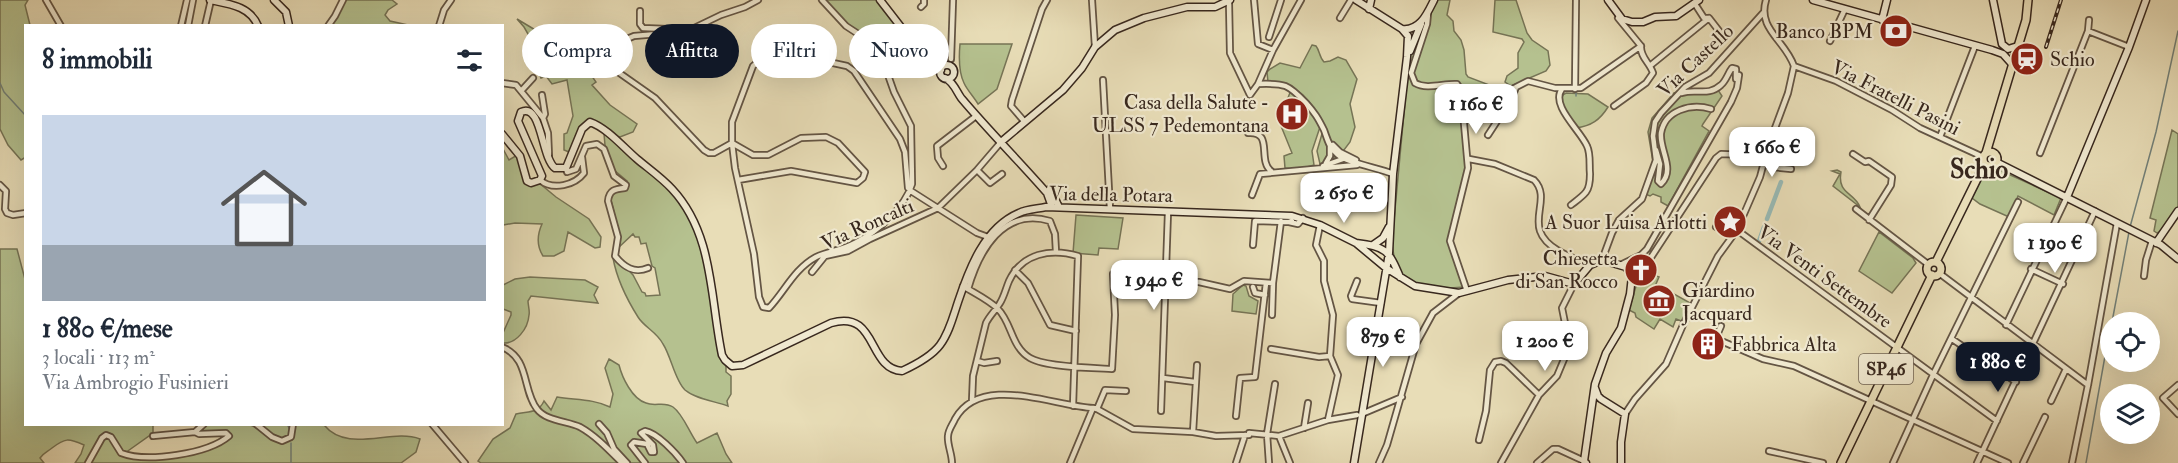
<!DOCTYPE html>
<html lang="it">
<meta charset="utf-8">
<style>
body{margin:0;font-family:"IM FELL Double Pica",serif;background:#f2f2f3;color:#1f2937;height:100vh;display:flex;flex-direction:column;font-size:22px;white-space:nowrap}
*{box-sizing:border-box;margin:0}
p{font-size:20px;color:#747a83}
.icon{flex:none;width:33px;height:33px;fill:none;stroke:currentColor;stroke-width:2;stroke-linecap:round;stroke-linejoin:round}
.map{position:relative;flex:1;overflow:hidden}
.side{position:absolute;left:24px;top:24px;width:480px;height:402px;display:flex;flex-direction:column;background:#fff;border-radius:0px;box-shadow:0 6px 24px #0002}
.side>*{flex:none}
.hud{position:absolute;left:522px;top:24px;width:570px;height:54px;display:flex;gap:12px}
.buttons{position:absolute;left:2100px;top:312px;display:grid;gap:12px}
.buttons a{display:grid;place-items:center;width:60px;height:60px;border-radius:50%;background:#fff;box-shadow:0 6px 24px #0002;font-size:30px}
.price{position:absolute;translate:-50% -51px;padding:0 14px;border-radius:12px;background:#fff;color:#222;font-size:20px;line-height:39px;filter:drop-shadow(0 2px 3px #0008)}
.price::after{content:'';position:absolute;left:50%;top:36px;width:18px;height:14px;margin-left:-9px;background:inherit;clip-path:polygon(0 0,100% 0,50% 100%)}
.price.selected{background:#111827;color:#fff}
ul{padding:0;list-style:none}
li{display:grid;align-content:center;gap:12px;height:318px;padding:0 18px}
li span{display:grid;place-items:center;height:186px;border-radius:0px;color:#555}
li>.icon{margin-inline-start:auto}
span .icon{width:108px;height:108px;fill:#fffc;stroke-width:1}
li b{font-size:26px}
h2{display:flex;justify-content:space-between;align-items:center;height:72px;padding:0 18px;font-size:26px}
.pill{padding:0 21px;border-radius:27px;background:#fff;box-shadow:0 6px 24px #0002;font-size:21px;line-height:54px}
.pill.selected{background:#111827;color:#fff}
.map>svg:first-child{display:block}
</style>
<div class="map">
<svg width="2178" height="463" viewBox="0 0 2178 463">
<rect width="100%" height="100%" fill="#e8ddb7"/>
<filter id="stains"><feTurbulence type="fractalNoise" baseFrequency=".00333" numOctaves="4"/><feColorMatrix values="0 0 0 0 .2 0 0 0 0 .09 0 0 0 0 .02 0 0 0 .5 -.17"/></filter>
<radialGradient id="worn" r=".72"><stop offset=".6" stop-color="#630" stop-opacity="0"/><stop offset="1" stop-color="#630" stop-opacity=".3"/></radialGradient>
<path fill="#b5c18f" stroke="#767456" stroke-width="1.5" d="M0,0H28L25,5L30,25L26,26V157L21,160L8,145L0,129Z
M344,0H392L397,4L388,10L385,15L390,21L408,25L331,26Z
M822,0H877L896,24L872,42L852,29Z
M1436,0H1450L1447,15L1453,21L1454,31L1461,40L1464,50L1466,74L1468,77L1505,91L1461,110L1466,168L1448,239L1464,287C1446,289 1419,290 1404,277C1395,270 1393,253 1392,242L1409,59Z
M1495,0H1516L1527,33L1532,40L1548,51L1550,65L1546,71L1511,86L1505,82L1507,76L1518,68V53L1524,42L1522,39L1493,32Z
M517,19L552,40L571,46L596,82L592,85L610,105L637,124L633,132L620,137L616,136L594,120C579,120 575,141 569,152L564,150V134L567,133L573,116L567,80L552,84L546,76L541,78L537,69H532V62L527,54L531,39L524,27Z
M960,44H1012L997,89L978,104C974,97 967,90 964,83C959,73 959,55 960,44Z
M1312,45L1316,46C1320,51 1319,57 1324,62L1330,61L1338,57L1346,60L1357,79L1350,104L1355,127L1350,142L1341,154L1320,164L1317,151L1324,127C1314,104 1296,80 1268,82L1267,72L1270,69L1280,63L1300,68Z
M1291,90L1295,92L1317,119L1320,127L1312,151L1314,165L1297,170L1285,168L1284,156L1292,153L1279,121Z
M1685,90H1718L1722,96L1703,124L1702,126L1709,131L1668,206L1661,202V197L1653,194L1650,196L1643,193L1653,162L1648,132L1652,118L1674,93Z
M1566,93L1588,94L1608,107C1600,120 1591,126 1576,128L1562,109L1561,96Z
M2172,130L2178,134V208L2162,231L2157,233L2154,231L2156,220L2150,218Z
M604,134L618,143L676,194L697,231L726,364V372L731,376V394L727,401L728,406C714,401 696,399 685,390C675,381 671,356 663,344C657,332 644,327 638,317C626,298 617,280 613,258L615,256L633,275L642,292L645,293L646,296L660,295L655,268L652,266L646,243L641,244L639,237H635L633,234L617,249L618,229L610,196L613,189L626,184L627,181L614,170L605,145Z
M502,147L509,160L519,154L524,177L539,183L556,197L589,219L601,237L600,247L595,248L568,232L564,251L554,256H543C536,245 537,235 542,224L515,223L503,225Z
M1997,169L2061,198L2054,215L2018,196L2009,217L1980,204L1972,198L1984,173Z
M1837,170L1841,172C1837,194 1854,192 1860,207L1833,186L1840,174L1832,171Z
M1076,215L1123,218L1118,249L1099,248L1098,255L1073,253Z
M1879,232L1913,258L1916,263L1892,293L1859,271Z
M0,249H17L26,283V424L153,425V433L125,453C116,449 117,437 108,433L86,463H75L81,454L84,445C68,438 65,438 52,448C47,452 43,453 40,458L44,463H0Z
M1141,267H1167L1166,279L1144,281Z
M1645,272L1659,277L1656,284L1692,304L1684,322L1676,319L1673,327L1660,319L1654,329L1636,317L1635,313L1629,310L1639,276L1644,275Z
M530,277L585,280L598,287L594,295L598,303L531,296L528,301C528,305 530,311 529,315C528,329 516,344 503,343V333L511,315V312L503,309V285L515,279Z
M1243,285L1246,286L1249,296L1258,301L1256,314L1232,311L1233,294Z
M609,359L619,365C622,377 632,399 646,403C655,407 664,401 673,407C683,414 689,432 697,443L717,433L726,454L732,463H481L478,461L493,439L510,428L516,414C528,411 538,414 544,401L551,410L557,397C575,400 594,399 610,407L613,394L605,368Z
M294,424L324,425C348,454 391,428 420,439L416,452L401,463H90L103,439L108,437L120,454C154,463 204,460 231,435L228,432L197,434L203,425C215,425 238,421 250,425C264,429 277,450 292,438Z
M253,425H293L290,437L282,440Z"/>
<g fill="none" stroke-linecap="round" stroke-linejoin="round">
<path stroke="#728079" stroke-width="1.5" d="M0,83L4,92L26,116
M1576,96V93
M2130,227L2156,132L2178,31
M2112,322L2129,232
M287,424L291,432
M291,463V443
M2086,463L2110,328"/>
<path stroke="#98bab5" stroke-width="4.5" d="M1767,219L1781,182
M1759,241L1764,227"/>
<defs>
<path id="street" d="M46,0L61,26
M822,0L846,26L869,41L882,58L894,92L911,126L912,184C905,208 877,232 855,243C843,250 828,251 816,257C794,269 785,291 769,308L763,307L759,297L754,254L735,168L732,143V122L753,66L759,61L768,59L810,58L847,66L854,71L900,139L905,152L908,188L911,191L977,233L988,237
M1092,0L1095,47
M1227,0L1229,3L1230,53L1250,95L1258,84C1285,83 1288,84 1306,103C1315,113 1318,118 1324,130C1327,138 1329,148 1337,154C1347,163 1379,168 1393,174
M1254,0L1258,44L1273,50
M1766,0C1757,29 1785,40 1794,66
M1695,4L1704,18H1709L1723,36
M921,7L924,4V0
M640,11V24L643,28L668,29
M1428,14L1427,24L1411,73L1415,83C1427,90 1444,83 1457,84L1461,90L1468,168L1450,241L1467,291
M1340,18L1351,0
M1618,18L1641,46
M181,26L187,0
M188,26L193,0
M205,26L211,0
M328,26L335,16L343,0
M439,26L444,10L451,0
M2088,31L2089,20
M1269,37L1281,0
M1830,41L1845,9
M603,49L634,36L658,34L678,28H694L721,15L745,7L758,0
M609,49L618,72L655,98L704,150L709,153H714L732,143L753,155H768L801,138L826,137L838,143L865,172L863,178L857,183L791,171L738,180
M951,59L953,0
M1651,65L1709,18
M1794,66L1836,81L1892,110L1920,128L1983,157
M1103,80L1110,209
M502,83L516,85L543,118L548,133L549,155
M1258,84L1273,50L1301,0
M1562,89C1550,105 1580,130 1587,146C1591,154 1589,165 1590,174C1590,180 1590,187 1586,192C1582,197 1576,201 1571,205
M1575,89L1576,0
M522,90L533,78
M1682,93C1696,88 1708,97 1721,85C1726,81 1728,73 1732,68L1736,69V79
M542,95L545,114L543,118
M1614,106L1646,83L1653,73C1650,63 1640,57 1641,46
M1463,111L1471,110L1528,81L1555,88H1581L1641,46
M1024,121L1011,106L1012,100L1042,9L1047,0
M1248,133C1274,131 1257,160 1271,171
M1488,135L1512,98L1516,87
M1940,137L1975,46
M1333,145L1340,152L1356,160
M1656,150L1660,164L1658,181L1661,184C1676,169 1659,150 1661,133C1665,110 1691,103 1711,109
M2040,153L2088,31L2129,47
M1853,154L1865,162L1869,161L1892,177L1891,185L1869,220
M1469,159L1495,164L1534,180C1549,195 1534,214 1540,231C1546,249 1573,258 1590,265
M1326,163L1330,156V146
M943,166L938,158L937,146L976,116
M1323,166L1343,159
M566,168L567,172L576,169L586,146L597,144L604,149L614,176L626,185L625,188C615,189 609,190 608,201L618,237L615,256C624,267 634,274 648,268
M977,170L990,183L1002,174
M540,180C553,191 575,185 584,173L582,157
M0,185L6,191L5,209L7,213L13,215L26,213
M1252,195L1260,174L1357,165
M1856,209L1929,265
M1292,221L1289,222L1298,224L1303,218
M1320,225L1316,245L1324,261V281L1333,315L1330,356L1338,375L1328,420
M1716,227L1733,235
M1737,230L1997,421
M1253,245L1255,221L1289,222
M1602,260L1612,233L1619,220L1642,199L1656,160L1653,136L1655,122L1661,113L1685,87L1709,73L1763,13
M1620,265L1641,255L1647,249L1731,102L1737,88L1739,75
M1626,267L1650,259L1716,158L1721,154L1749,155L1772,167L1791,169
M2031,269L2063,284
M1015,270L1028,283L1050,325L1076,331
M812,272L825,256L848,251L870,239L938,208L977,170L1001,142
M1939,273L2088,385
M1138,275L1144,281L1199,282L1230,289L1244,281L1273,283L1281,221
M2144,276L2146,260L2152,241
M1357,281L1351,296L1352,299L1381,303
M963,286C974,293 989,300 998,309C1012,323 1011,347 1030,358C1045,367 1093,368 1112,369L1115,315L1113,274
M1253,287L1255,293L1265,295
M968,289C979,251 1003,207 1050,221L1055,234L1056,252
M1272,315L1273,283
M2006,325L2067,197
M1721,326L1718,333L1719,340L1763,359L1794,366L2008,463
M1952,339L2016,382
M502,347C530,358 522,390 537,409C546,421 567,421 580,427C596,436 609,450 622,463
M1271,349L1319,357L1330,356
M977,361L984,363L997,361
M1163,378L1195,382
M2178,385L2163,398L2178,414
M972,401L973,376L986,323C990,315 996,310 1000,303C1004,297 1006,288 1009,281C1022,253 1051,248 1078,256L1073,406
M2051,401L2066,369
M1097,409L1133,429L1193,432L1216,436L1249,435V433L1279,436L1328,420L1357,415
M1161,411L1168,212
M1364,413L1402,397
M1625,414L1635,399L1666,364L1683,325L1718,256L1737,230L1760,177L1768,147L1788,93L1794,66
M1236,416L1240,378L1255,377L1266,283
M256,424L272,437L282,441L291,437L293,424
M432,424L465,463
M599,424L607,433L614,449L627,463
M1304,428L1308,403
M195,432L204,424
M1193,432L1197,365
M1279,436L1290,463
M1479,440L1486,411L1490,370L1495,362L1501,361L1506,363L1539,395
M1769,451L1823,463
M88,463L102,438L106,435L111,437L121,453C147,463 208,454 229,436L226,433L199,434L195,432L153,436
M645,463L631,445L634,442L647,444L651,452H654L653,445L641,433L645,431C657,433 676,453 683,463
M952,463C952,454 947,444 948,436C948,430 953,424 955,419C981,373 1053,406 1093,408
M1070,463L1093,408L1097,409L1105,390L1126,391
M1236,463L1245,435
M1269,463L1267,434L1275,384
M1379,463L1387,445L1416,344L1433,313L1459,293
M1501,463L1539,395L1557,376L1567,352V333L1562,308L1574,284
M1537,463L1553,449H1558L1584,461
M1893,463L1933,375L2018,202
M1977,463L2095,211
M2023,463L2045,417
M2072,463L2088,385L2117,223"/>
<path id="secondary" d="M210,0C229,4 250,6 258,26
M274,0L286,12L289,26
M880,0L925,58L941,70
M1356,0L1402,29C1420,31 1427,14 1434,0
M1608,0L1622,19L1632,22H1643L1655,17L1676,16L1699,0
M1813,0L1992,50L2003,54L2012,64
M1993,0L2002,44L2008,49L2018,46
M1369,9L1371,0
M1882,20L1887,0
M1410,51L1421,24
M940 72a7 7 0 1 1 14 0a7 7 0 1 1-14 0Z
M945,78C954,82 957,93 962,99C989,131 1019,161 1047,193L1052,207
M502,134L520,156L527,181L531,183L540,180L542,176L518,121L521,112C542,102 541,158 555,168H566L582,129L590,122C607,128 623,147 637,159C649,169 662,178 672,189C714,234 710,298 722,355L725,360L732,366L743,365L831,323C878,309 867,369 902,371C915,365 931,357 940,345C949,333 953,317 958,302C969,269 984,228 1019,213C1027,209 1037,209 1046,207L1292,216L1320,225L1356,243L1386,268L1415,286L1459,293L1508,280L1545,276L1574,284L1590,265L1602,260L1626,267L1632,276L1630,294L1621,328L1606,353L1595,384L1584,461L1586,463
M1001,142L1063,90L1082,68L1095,47L1115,30L1144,18L1187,7H1215L1230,0
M1996,162L2161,245L2178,259
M1050,189L1059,207
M2067,197L2129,47L2146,0
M1356,243C1386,246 1389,251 1400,277
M2156,243L2178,211
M1373,245L1383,238L1389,227
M1595,388L1598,396L1601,399L1625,414L1621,442V463
M1354,463L1389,253L1393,174L1407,57L1408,36L1402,29"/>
<path id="primary" d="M1983 159a7 7 0 1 1 14 0a7 7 0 1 1-14 0Z
M1986,153L2026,20L2028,0
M1936,262L1979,175L1986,165
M1927 269a7 7 0 1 1 14 0a7 7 0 1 1-14 0Z
M1841,463L1932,275"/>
</defs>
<use href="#street" stroke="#645544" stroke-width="8"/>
<use href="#secondary" stroke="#38281e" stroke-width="9"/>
<use href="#primary" stroke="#38281e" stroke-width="10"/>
<use href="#street" stroke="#f0e9d0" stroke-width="4.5"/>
<use href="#secondary" stroke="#f0e9d0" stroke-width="6"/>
<use href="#primary" stroke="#e8ddb7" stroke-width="7"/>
<defs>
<path id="rail" d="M2046,47L2061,0"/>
</defs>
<use href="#rail" stroke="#38281e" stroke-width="4"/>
<use href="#rail" stroke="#f0e9d0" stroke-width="1.5" stroke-dasharray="4.5" stroke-linecap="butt"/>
</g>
<defs>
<symbol id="bank-disc" viewBox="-11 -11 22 22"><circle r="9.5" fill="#8f2418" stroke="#f0e9d0"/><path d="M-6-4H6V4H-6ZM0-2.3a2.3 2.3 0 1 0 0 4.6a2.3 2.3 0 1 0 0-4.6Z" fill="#fff"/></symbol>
<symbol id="station-disc" viewBox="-11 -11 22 22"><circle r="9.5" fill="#8f2418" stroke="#f0e9d0"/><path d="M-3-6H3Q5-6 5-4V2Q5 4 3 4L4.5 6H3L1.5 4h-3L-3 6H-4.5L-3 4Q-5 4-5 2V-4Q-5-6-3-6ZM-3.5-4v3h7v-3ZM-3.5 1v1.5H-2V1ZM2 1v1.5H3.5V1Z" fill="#fff"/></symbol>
<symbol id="hospital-disc" viewBox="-11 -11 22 22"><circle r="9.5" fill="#8f2418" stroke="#f0e9d0"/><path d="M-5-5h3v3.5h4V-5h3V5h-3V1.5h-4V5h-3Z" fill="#fff"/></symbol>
<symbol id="sight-disc" viewBox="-11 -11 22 22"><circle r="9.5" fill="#8f2418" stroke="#f0e9d0"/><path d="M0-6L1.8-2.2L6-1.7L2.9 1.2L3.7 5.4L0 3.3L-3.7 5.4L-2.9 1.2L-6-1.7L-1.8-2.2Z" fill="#fff"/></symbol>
<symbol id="church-disc" viewBox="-11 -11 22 22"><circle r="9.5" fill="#8f2418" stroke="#f0e9d0"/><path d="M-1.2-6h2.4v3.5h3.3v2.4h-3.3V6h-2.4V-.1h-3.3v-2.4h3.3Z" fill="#fff"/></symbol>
<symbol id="museum-disc" viewBox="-11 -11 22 22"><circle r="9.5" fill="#8f2418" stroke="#f0e9d0"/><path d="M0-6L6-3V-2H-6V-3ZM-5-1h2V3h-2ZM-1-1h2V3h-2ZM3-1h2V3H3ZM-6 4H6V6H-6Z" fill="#fff"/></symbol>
<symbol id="building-disc" viewBox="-11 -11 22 22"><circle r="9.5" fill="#8f2418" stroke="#f0e9d0"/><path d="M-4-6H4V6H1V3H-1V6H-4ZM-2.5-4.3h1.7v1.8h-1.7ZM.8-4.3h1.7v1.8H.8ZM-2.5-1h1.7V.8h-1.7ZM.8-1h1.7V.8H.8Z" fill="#fff"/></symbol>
</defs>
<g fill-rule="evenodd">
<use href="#bank-disc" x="1877" y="12" width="38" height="38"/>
<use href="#station-disc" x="2008" y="40" width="38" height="38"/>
<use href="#hospital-disc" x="1273" y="95" width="38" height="38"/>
<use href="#sight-disc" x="1711" y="203" width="38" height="38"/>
<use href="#church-disc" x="1622" y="251" width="38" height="38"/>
<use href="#museum-disc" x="1640" y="282" width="38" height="38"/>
<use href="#building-disc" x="1689" y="325" width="38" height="38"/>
</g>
<g text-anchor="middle" stroke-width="4.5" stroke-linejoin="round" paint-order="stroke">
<rect fill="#f0e9d0" stroke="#6f6253" stroke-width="1.5" x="1859" y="354" width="54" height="30" rx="4.5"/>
<g font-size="18" font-weight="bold" fill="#38281e">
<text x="1886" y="375">SP46</text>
</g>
<g font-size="20" fill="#38281e" stroke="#f0e9d0" text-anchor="end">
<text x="1873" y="38">Banco BPM</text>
<text x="2050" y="66" text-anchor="start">Schio</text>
<text x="1269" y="109">Casa della Salute -<tspan x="1269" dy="23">ULSS 7 Pedemontana</tspan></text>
<text x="1707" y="229">A Suor Luisa Arlotti</text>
<text x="1618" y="265">Chiesetta<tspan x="1618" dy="23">di San Rocco</tspan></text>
<text x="1682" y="297" text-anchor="start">Giardino<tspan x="1682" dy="23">Jacquard</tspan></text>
<text x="1731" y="351" text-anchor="start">Fabbrica Alta</text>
</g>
<g font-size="20" fill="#38281e" stroke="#f0e9d0">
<text transform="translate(1695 60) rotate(-43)" y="7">Via Castello</text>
<text transform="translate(1896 97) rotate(27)" y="7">Via Fratelli Pasini</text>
<text transform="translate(1111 194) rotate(1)" y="7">Via della Potara</text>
<text transform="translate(867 224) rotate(-24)" y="7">Via Roncalti</text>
<text transform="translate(1825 276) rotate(36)" y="7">Via Venti Settembre</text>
</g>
<g font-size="26" font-weight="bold" fill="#38281e" stroke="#f0e9d0">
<text x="1979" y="178">Schio</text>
</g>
</g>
<rect width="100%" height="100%" filter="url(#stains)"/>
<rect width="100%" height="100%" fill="url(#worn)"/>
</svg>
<div class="buttons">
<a><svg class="icon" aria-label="locate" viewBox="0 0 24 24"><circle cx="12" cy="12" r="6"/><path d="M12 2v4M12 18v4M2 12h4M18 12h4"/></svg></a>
<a><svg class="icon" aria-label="layers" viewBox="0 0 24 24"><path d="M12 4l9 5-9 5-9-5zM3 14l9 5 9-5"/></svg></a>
</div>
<b class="price" style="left:1476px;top:135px">1 160 €</b>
<b class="price" style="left:1772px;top:178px">1 660 €</b>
<b class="price" style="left:1344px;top:224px">2 650 €</b>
<b class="price" style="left:2055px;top:274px">1 190 €</b>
<b class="price" style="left:1154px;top:311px">1 940 €</b>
<b class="price" style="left:1383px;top:368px">879 €</b>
<b class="price" style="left:1545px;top:372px">1 200 €</b>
<b class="price selected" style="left:1998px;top:393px">1 880 €</b>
<div class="hud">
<a class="pill">Compra</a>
<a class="pill selected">Affitta</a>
<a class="pill">Filtri</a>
<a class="pill">Nuovo</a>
</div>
<section class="side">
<h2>8 immobili<svg class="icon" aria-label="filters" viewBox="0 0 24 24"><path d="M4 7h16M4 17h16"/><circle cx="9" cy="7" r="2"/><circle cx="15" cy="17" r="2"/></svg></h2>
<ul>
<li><span style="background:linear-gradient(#c9d6e8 70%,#9aa5b1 0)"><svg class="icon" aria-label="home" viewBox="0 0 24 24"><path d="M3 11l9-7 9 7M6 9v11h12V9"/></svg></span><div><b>1 880 €/mese</b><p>3 locali · 113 m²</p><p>Via Ambrogio Fusinieri</p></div></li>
</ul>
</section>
</div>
